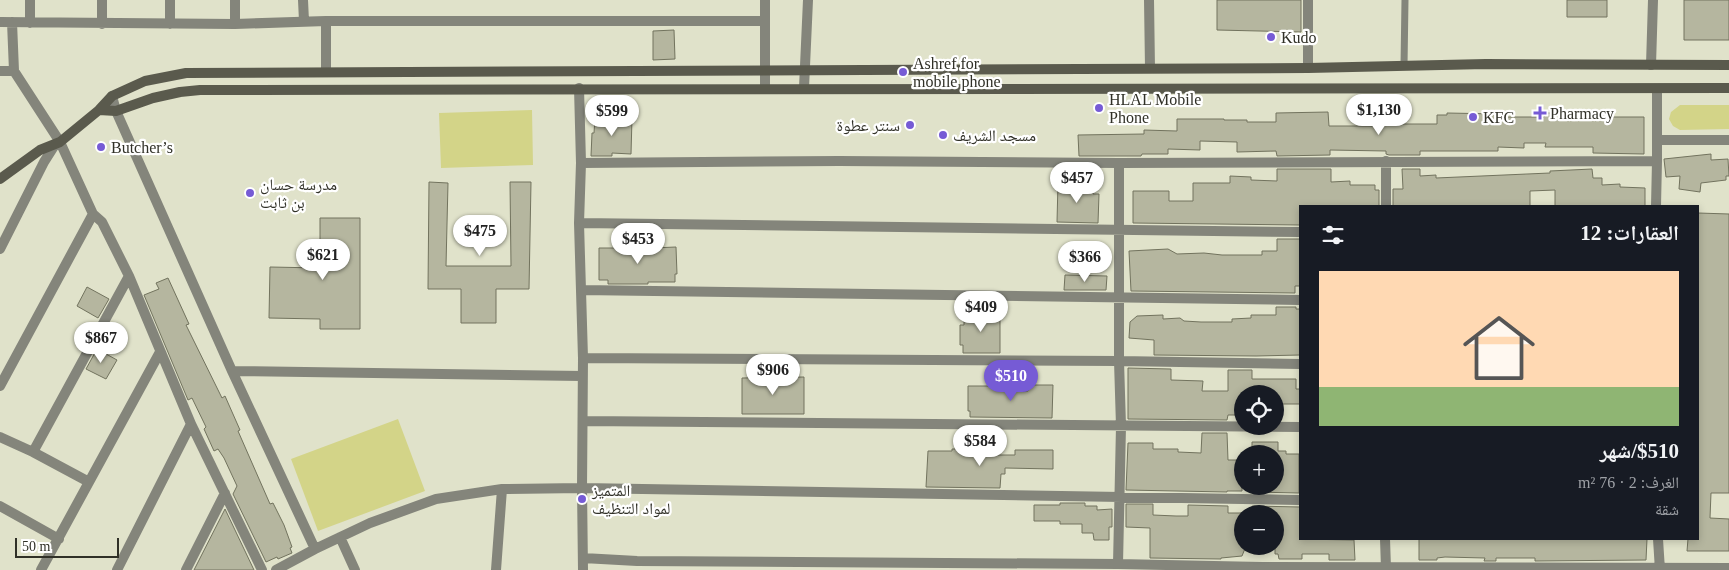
<!DOCTYPE html>
<html lang="ar">
<meta charset="utf-8">
<style>
body{margin:0;font-family:"Times New Roman","Noto Naskh Arabic",serif;background:#242831;color:#f1f3f6;direction:rtl;height:100vh;display:flex;flex-direction:column;font-size:19px;white-space:nowrap}
*{box-sizing:border-box;margin:0}
p{font-size:16px;color:#9ea1a6}
.icon{flex:none;width:28px;height:28px;fill:none;stroke:currentColor;stroke-width:2;stroke-linecap:round;stroke-linejoin:round}
.map{position:relative;flex:1;overflow:hidden;direction:ltr}
.details{position:absolute;left:1299px;top:205px;width:400px;height:335px;display:flex;flex-direction:column;background:#171b24;border-radius:0px;box-shadow:0 2px 8px #0003;direction:rtl}
.details>*{flex:none}
.fabs{position:absolute;left:1234px;top:385px;display:grid;gap:10px}
.fabs a{display:grid;place-items:center;width:50px;height:50px;border-radius:50%;background:#171b24;box-shadow:0 2px 8px #0003;font-size:25px}
.scale{position:absolute;left:15px;bottom:12px;width:104px;box-sizing:border-box;padding-left:5px;border:2px solid #303027;border-top:0;font-size:14px;line-height:18px;white-space:nowrap;color:#303027;-webkit-text-stroke:4px #fff;paint-order:stroke}
.price{position:absolute;translate:-50% -42px;padding:0 11px;border-radius:18px;background:#fff;color:#222;font-size:16px;line-height:32px;filter:drop-shadow(0 1px 2px #0008)}
.price::after{content:'';position:absolute;left:50%;top:30px;width:15px;height:11px;margin-left:-8px;background:inherit;clip-path:polygon(0 0,100% 0,50% 100%)}
.price.active{background:#765bd5;color:#fff}
ul{padding:0;list-style:none}
li{display:grid;align-content:center;gap:10px;height:265px;padding:0 20px}
li+li{border-top:1px solid #363941}
li span{display:grid;place-items:center;height:155px;border-radius:0px;color:#555}
li>.icon{margin-inline-start:auto}
span .icon{width:90px;height:90px;fill:#fffc;stroke-width:1}
li b{font-size:21px}
h2{display:flex;justify-content:space-between;align-items:center;height:60px;padding:0 20px;font-size:21px}
.map>svg:first-child{display:block}
</style>
<div class="map">
<svg width="1729" height="570" viewBox="0 0 1729 570">
<rect width="100%" height="100%" fill="#e0e2ca"/>
<path fill="#d3d488" d="M1680,105H1729V129L1680,130L1673,126L1669,119L1671,112Z
M532,110L533,165L441,168L439,113Z
M398,419L425,491L318,531L291,459Z"/>
<path fill="#b5b69f" stroke="#72735e" d="M1217,0H1301V32L1217,30Z
M1567,0H1607V17H1567Z
M1684,0H1729V40H1684Z
M674,30L675,59L653,60V31Z
M1328,112L1329,126H1379V122H1396V124H1437V115H1447V113L1498,114V117H1544V113H1556L1555,120H1593V117H1644V154L1593,153V147H1545L1546,143H1524V148L1498,147V151H1420V155H1389L1386,154V151L1330,150V155L1277,156L1276,151L1237,152V142L1200,141V150L1168,149V154H1142L1141,156H1079L1078,135L1144,134V130L1177,131V119H1224V120H1247V122H1276V113Z
M595,118H632L631,154L612,153V156H591L592,133H594Z
M1711,154V160L1728,159L1729,176H1726V180L1701,183L1700,192L1679,189L1680,176L1666,177L1664,159Z
M1277,169H1331V182L1350,181V185H1375V190H1379V206H1300V225L1133,223V191H1169V201H1193V183H1230V176L1251,177V180L1277,181Z
M1402,169H1420V176L1436,175V178L1550,173V171L1592,169L1593,178H1602V185L1620,184V187L1645,188V206H1555V190L1530,191V206H1393V189H1403Z
M429,182L448,183L446,266H511L510,182H531L529,289H496V323H461V289H428Z
M1058,183L1093,184V194H1099L1098,223L1057,222Z
M1698,213L1729,214V493H1711L1710,518L1729,519V551H1687L1688,539H1698Z
M320,218H360V329H320V319L269,318L270,267L320,268Z
M1277,239H1300V286H1295V293L1131,291L1129,251L1168,249L1177,254L1204,253L1222,255H1262V251H1277Z
M642,246H651L652,248L676,247L677,274H675V282H648V284H608V280H599V248H642Z
M1065,275L1107,276L1106,290H1064Z
M168,278L189,324L186,325L222,398L225,396L240,430L238,431L270,504L273,503L284,525L292,547L290,548L292,553L278,559L277,557L266,562L233,494L237,486L224,458L218,449L214,451L204,429L206,427L192,398L188,400L144,295L159,289L156,283Z
M87,287L109,299L98,318L77,306Z
M1276,307H1296V309H1300V355L1256,356L1154,355V340L1129,338L1130,322L1137,316L1163,315V319L1180,318L1184,321L1201,322H1232V319L1251,318V315H1276Z
M964,313H1000V353H963V345H960V325H964Z
M97,349L117,360L106,379L86,369Z
M1128,368L1171,369V380L1203,381L1202,391H1228V370H1252V379H1296V389H1300V404H1275V394H1242V415H1228L1227,420L1128,419Z
M804,377V414H742V378Z
M1028,385H1053L1052,418L970,417V411H968V386H1007V391H1028Z
M1202,433H1227L1228,460H1242V491H1227V492L1126,490L1128,443H1153V449H1178V452L1201,453Z
M1252,442H1278V451H1286V454H1299V493L1252,492V486H1275V454H1252Z
M952,449H980V455H1015V450H1053V469L1005,468V474H1001L1000,488L926,487L928,451H952Z
M1060,503H1085V506H1097V510L1112,509V527H1109V540H1094L1093,533H1082V524H1060V521H1034V505H1060Z
M1126,504H1153V515L1176,516H1188V505L1228,506V513H1242V546H1246L1242,556L1221,558V559L1150,558V528L1126,527Z
M1252,506L1300,507V539L1354,540L1355,560H1329V554H1302V559H1279L1278,554H1275V514H1251Z
M225,509L254,570H194L224,511Z
M1419,539H1647L1646,560L1535,561V558H1496V561H1484L1485,558L1445,557L1437,558V560H1419Z"/>
<g fill="none" stroke-linecap="round" stroke-linejoin="round">
<path stroke="#84857b" stroke-width="7" d="M1404,66L1405,0"/>
<path stroke="#84857b" stroke-width="10" d="M170,0V24
M235,0V24
M303,0L304,21
M1149,0L1150,68
M326,21V72
M0,22L235,24L326,21H765
M12,22L14,71
M30,23V0
M102,24V0
M1651,65L1653,0
M1308,68V0
M0,71H14L60,142L93,214L102,222L129,276L191,424L262,570
M579,88L581,163L579,223L583,358L582,488L583,570
M765,88V0
M804,88L808,0
M112,96L116,111L232,371L315,549
M1657,140H1729
M581,163L839,161L1119,163L1657,161
M1386,206V161
M1656,206L1657,161V89
M579,223L1300,232
M0,249L44,162L56,143
M581,290L1300,300
M583,358L1119,361L1300,364
M232,371L582,376
M0,386L93,214
M583,421L1300,427
M0,437L33,452L89,482
M33,452L129,276
M0,506L59,539
M340,537L355,570
M1385,539L1386,568
M1658,539L1660,570
M583,558L637,561L1118,564L1262,567L1729,568
M1118,564L1121,426L1119,361V163
M41,570L160,352
M117,570L191,424
M186,570L225,493
M276,570L315,549L370,523L436,499L502,489L582,488L1300,500
M496,570L502,489"/>
<path stroke="#5a5a4d" stroke-width="10" d="M99,110L116,111L153,98L180,92L200,90L1729,88
M0,179L40,150L60,142L99,110L112,96L145,81L186,73L1308,68L1486,64L1729,65"/>
</g>
<g fill="#765bd5" stroke="#fff" stroke-width="2">
<circle cx="1271" cy="37" r="5"/>
<circle cx="903" cy="72" r="5"/>
<circle cx="1099" cy="108" r="5"/>
<path d="M1537.5 105.5h5v5h5v5h-5v5h-5v-5h-5v-5h5z"/>
<circle cx="1473" cy="117" r="5"/>
<circle cx="910" cy="125" r="5"/>
<circle cx="943" cy="135" r="5"/>
<circle cx="101" cy="147" r="5"/>
<circle cx="250" cy="193" r="5"/>
<circle cx="582" cy="499" r="5"/>
</g>
<g text-anchor="middle" stroke-width="4.5" stroke-linejoin="round" paint-order="stroke">
<g font-size="16" fill="#303027" stroke="#fff" text-anchor="start">
<text x="1281" y="43">Kudo</text>
<text x="913" y="69">Ashref for<tspan x="913" dy="18">mobile phone</tspan></text>
<text x="1109" y="105">HLAL Mobile<tspan x="1109" dy="18">Phone</tspan></text>
<text x="1550" y="119">Pharmacy</text>
<text x="1483" y="123">KFC</text>
<text x="900" y="131" text-anchor="end">سنتر عطوة</text>
<text x="953" y="141">مسجد الشريف</text>
<text x="111" y="153">Butcher’s</text>
<text x="260" y="190">مدرسة حسان<tspan x="260" dy="18">بن ثابت</tspan></text>
<text x="592" y="496">المتميز<tspan x="592" dy="18">لمواد التنظيف</tspan></text>
</g>
</g>
</svg>
<div class="fabs">
<a><svg class="icon" aria-label="locate" viewBox="0 0 24 24"><circle cx="12" cy="12" r="6"/><path d="M12 2v4M12 18v4M2 12h4M18 12h4"/></svg></a>
<a>+</a>
<a>−</a>
</div>
<div class="scale">50 m</div>
<b class="price" style="left:1379px;top:136px">$1,130</b>
<b class="price" style="left:612px;top:137px">$599</b>
<b class="price" style="left:1077px;top:204px">$457</b>
<b class="price" style="left:480px;top:257px">$475</b>
<b class="price" style="left:638px;top:265px">$453</b>
<b class="price" style="left:323px;top:281px">$621</b>
<b class="price" style="left:1085px;top:283px">$366</b>
<b class="price" style="left:981px;top:333px">$409</b>
<b class="price" style="left:101px;top:364px">$867</b>
<b class="price" style="left:773px;top:396px">$906</b>
<b class="price active" style="left:1011px;top:402px">$510</b>
<b class="price" style="left:980px;top:467px">$584</b>
<section class="details">
<h2>العقارات: 12<svg class="icon" aria-label="filters" viewBox="0 0 24 24"><path d="M4 7h16M4 17h16"/><circle cx="9" cy="7" r="2"/><circle cx="15" cy="17" r="2"/></svg></h2>
<ul>
<li><span style="background:linear-gradient(#ffd9b3 75%,#8fb573 0)"><svg class="icon" aria-label="home" viewBox="0 0 24 24"><path d="M3 11l9-7 9 7M6 9v11h12V9"/></svg></span><div><b>$510/شهر</b><p>الغرف: 2 · 76 m²</p><p>شقة</p></div></li>
</ul>
</section>
</div>
